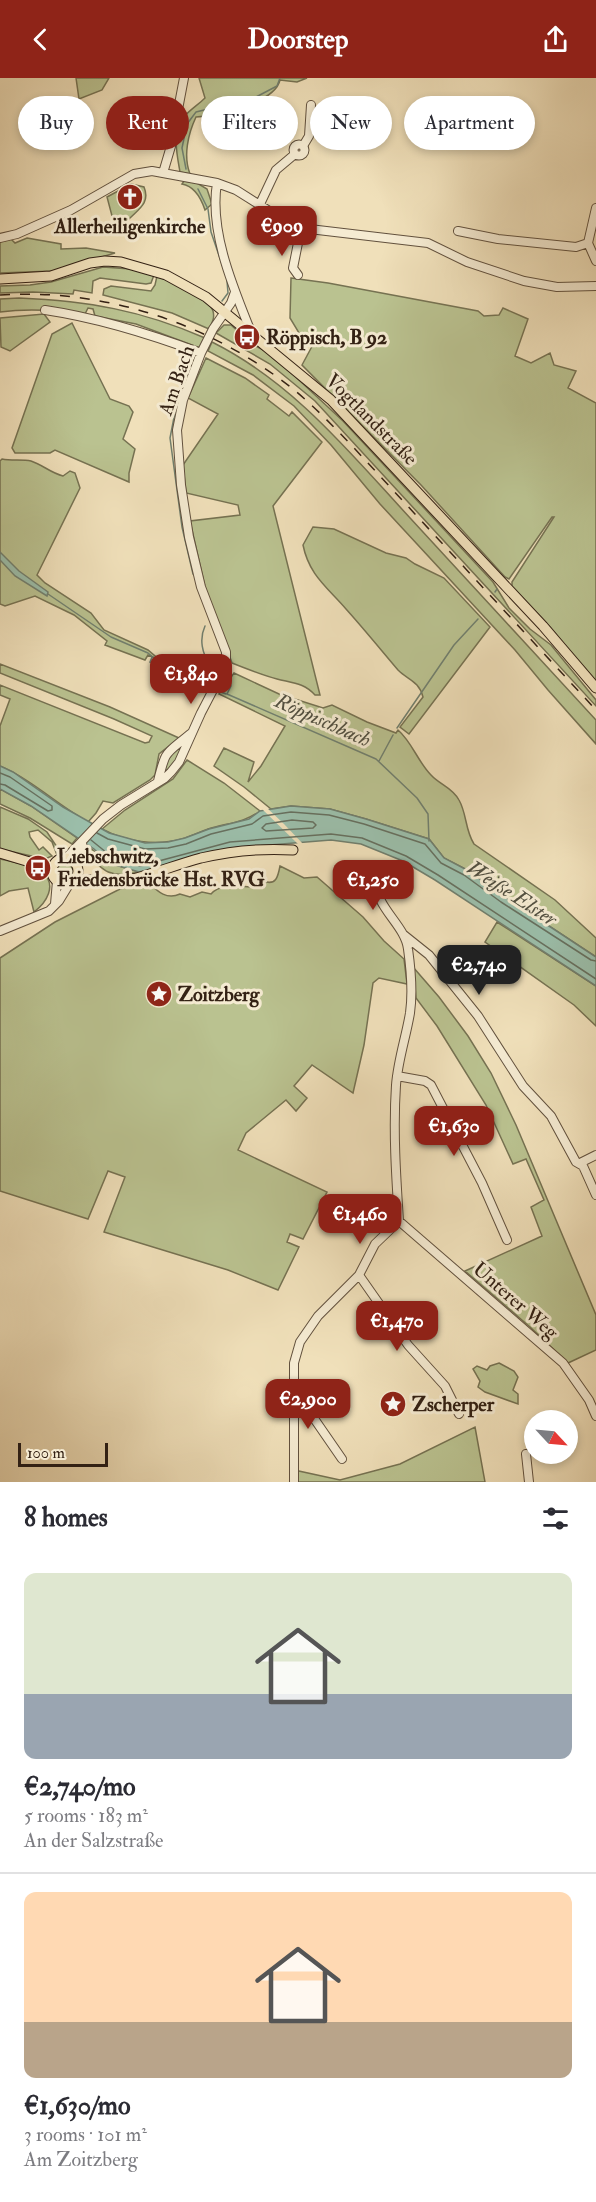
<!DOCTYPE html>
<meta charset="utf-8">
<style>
body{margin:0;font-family:"IM FELL Double Pica",serif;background:#f7f7f7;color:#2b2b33;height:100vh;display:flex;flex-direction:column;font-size:22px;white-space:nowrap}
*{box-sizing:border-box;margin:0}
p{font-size:20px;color:#7c7c81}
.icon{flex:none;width:33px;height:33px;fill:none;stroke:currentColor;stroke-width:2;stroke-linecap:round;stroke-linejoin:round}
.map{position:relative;height:1404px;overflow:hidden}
.drawer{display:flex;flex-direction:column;background:#fff;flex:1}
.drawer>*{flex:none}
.banner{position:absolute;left:18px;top:18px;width:561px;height:54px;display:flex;gap:12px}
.needle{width:39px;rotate:116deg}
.tools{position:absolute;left:524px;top:1332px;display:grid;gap:12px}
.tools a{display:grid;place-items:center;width:54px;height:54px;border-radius:50%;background:#fff;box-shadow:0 3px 9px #0003;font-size:30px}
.scale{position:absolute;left:18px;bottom:15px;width:90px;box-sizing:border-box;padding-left:6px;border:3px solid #332114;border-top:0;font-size:16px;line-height:21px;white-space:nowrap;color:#332114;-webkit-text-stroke:4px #f5ebd2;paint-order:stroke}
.price{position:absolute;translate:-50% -51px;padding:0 14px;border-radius:12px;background:#8f2418;color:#fff;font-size:20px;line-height:39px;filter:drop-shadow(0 2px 3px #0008)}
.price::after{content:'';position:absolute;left:50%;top:36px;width:18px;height:14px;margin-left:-9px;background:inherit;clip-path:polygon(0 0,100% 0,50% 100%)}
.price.selected{background:#222;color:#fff}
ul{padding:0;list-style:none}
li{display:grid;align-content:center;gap:12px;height:318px;padding:0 24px}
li+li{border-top:2px solid #e1e1e2}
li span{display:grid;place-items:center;height:186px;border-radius:12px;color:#555}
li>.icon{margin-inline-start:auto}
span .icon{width:108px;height:108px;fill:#fffc;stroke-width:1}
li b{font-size:26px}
h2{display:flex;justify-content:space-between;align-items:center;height:72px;padding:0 24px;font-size:26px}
.pill{padding:0 21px;border-radius:27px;background:#fff;box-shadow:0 3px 9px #0003;font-size:21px;line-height:54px}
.pill.selected{background:#8f2418;color:#fff}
header{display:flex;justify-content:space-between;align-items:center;height:78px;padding:0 24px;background:#8f2418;color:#fff;font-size:27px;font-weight:700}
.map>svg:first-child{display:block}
</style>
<header><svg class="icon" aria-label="back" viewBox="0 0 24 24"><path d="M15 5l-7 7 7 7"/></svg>Doorstep<svg class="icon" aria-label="share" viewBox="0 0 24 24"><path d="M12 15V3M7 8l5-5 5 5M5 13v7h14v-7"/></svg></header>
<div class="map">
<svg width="596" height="1404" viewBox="0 0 596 1404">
<rect width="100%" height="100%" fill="#f0e0ba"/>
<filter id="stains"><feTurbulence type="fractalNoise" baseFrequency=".00333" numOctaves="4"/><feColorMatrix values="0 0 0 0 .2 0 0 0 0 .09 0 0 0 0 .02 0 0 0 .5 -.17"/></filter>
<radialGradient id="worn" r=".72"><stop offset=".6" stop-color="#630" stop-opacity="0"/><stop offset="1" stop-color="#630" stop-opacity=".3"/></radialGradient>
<path fill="#bac290" stroke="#767252" stroke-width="1.5" d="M76,0H109L102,12L79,21Z
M199,0H307L297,4L280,2C275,25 217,38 196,39C188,56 183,78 190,96L180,94C177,77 172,56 183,40C188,33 198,27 205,20Z
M184,103L197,105L207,111L212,126L205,132C201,120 194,108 182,106Z
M131,106L144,109C151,126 137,132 127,143L112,138L107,119Z
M27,160L61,166V171L86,170L115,175L54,193L0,195V164L11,161L15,165Z
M103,189L131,191L154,197L151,205L146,206L100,200L93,203L92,215L74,212L73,216L33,214L0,215V208L30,207L51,204Z
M157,198C170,203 208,219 213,233C215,240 212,245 209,251L172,235L103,217L104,211L111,208L151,213L155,207Z
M291,200L328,205L478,233L484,238L499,237L503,230L528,241L515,278L531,285L550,275L554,287L576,293L568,310L596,325V606L551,550L512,508V504L554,439H552L509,501L505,499L421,407L302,287L316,261L299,255L290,240Z
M19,220C88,223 141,232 205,260L200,270L136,246L95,238L93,231L88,230L85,236C56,232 30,230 0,234V221Z
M44,236L50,244L10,273L1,269L0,240Z
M72,245L110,321L129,328L133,334L123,361L135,371L129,395V404L55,372L50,375H15L12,370L52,256Z
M224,247H231L252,266L271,276L343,343L493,504L509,530L530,551L551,567L596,622V628L315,323L270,286L216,255Z
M212,264C294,305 350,375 411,441C473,508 534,575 596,642V666L548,612L515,572L380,426L331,367L294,328L253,297L208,273Z
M206,280L245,300L269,317L267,321L289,338L292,334L322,364L273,428L320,617H315C304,605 293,605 277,601C262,597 247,591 232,585L205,509L190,443L240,437L238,427L186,415L183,387L218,336L188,320Z
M2,381C11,383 23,381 31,383C43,387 51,395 63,398L70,393L75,395L80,410L37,497L45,505L91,535L104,552L148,572L161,583L148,577L145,582L105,567L107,563L74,537L35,518L5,528L0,526V383Z
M313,449L334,451L386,475L406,480L415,486L444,500L490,549L409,656L400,649L423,619C419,603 408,602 398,592C381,572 364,551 346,531C327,509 309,497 303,467Z
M0,586L110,629L179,660L159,676L155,697L150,702L113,725L103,723L96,735L88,744C58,727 32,702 0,688V648L10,621L0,617V607L145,665L149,664L152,658L114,641L0,595Z
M234,595L279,616L323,630L332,627L367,644L396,655L398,652C412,664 418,684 431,697C440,707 452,709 459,722C467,736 465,752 474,766L555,822L596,860V879L505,819L467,792L444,780L429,761L366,741L330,731L291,728L271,731L244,709L214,688L224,670L254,684L248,704L261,688L285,648L219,616Z
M186,663L180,678L163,698L167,680Z
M187,682L224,705L260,733C244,745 227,745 208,751C200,754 191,758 182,761C156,768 126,764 102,751L125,732L173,701Z
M0,711L31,728L77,760L72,766L30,740L0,726Z
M0,729L28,741L47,754L61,775L57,777L52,764L38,752L29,754L30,759L39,772L43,769L52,778L45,781L0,771Z
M88,768L109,785L139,794C111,801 103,794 85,773Z
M0,781C10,783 35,788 42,794C58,807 46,825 34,834L28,810L9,813L0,818Z
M57 793a8 8 0 1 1 16 0a8 8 0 1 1-16 0Z
M280,788L304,800L317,799L363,839L384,863L404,881L407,906L379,900L373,905L364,967L353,1015L312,987L294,1008L307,1020L296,1033L286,1022L246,1055L238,1072L327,1114L303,1161L290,1156L287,1164L299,1169L278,1212L228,1192L104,1154L125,1099L108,1093L88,1141L0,1113V880L55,844L120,811L149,805C158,814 167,822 180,816L190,819L202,814L211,816C222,803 243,810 258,809L263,803C276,808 278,799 280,788Z
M497,844L596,908V948L574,927L485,864Z
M413,889L439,919L468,958L491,995L516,1047L596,1237V1272L568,1285L530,1249L465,1193L542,1158L531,1129L544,1122L526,1081L513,1086L486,1027L437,948L416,920Z
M499,1285L514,1293L518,1299L513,1312L518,1316V1326L485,1314L478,1309L480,1303L473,1291L477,1288L487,1292L490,1288Z
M475,1349L485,1404H294V1392L340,1402L400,1386Z"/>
<path fill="#9bbeaa" stroke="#717f6e" stroke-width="1.5" d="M0,474L19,493L48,514L47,518L15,498L0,482Z
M152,579L210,607L208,611L150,584Z
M0,688L13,694L63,729L109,755L145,765L168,764L185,760L209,751L249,741L260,733L291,728L330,731L366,741L429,761L444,780L467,792L505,819L596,879V908L435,802L403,783L361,766L331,762L231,770L139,794L109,785L94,771L31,728L0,711Z"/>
<path fill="#f0e0ba" d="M266,729L284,746L304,767H299L261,730Z"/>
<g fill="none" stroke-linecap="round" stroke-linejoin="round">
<path stroke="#67705f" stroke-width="1.5" d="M0,695L10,699L52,728V732L48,733L5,707L0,706
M292,742L313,744L316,747L313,750L266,753L262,750L266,746Z
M97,755L108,761L145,771L168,770L186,766L211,756L252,746L263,738L291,734L329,737L364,746L425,766L441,785L464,797L501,824L591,882L596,883
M91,762L112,779L140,788L230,764L331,756L362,760L406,778L438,797L596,901"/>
<path stroke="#717f6e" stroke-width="1.5" d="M186,91L182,70L187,46L196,34L256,19L277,8L280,0
M198,111L208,131L211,154L226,198
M222,223L228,215L227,203
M178,319L170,360L182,449L193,496
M495,514L497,511
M48,516L111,559L148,575L156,582
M205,548C199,561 202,576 210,586
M230,602L231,608L227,616L376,681L417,720L428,736L429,763
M216,612L226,616
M397,650L454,567L478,541
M379,683L393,657"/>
<defs>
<path id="minor" d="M293.5 72a5.5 5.5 0 1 1 11 0a5.5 5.5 0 1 1-11 0Z
M303,68L309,58L311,27
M163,95L171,68L184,0
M217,105C209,153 233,209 251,254
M260,126L276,92L295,76
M596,130L588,165L596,183
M458,153L498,161L576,169L588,165
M0,160L17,156L71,132L134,96L152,93L217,105L236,112L293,148L301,150L428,165L467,184L524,203L557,209L596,208
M298,197L293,190L301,150
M45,232C99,240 150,256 201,275
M158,703C166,671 165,677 190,656
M66,780L103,741L121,727L165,700L171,694L179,684L201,635L226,587V574L201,509L189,459L181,407L177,352L183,322L201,275L213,251L231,225L235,214
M75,785L82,766
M55,826L57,803
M0,853L49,833L59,823L70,805
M404,857L429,877L478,938L523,1008L551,1038L576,1084L583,1088L596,1117
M397,998L425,1003L431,1007L482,1105L507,1162
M580,1085L596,1077
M399,1143L563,1285L589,1322L596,1338
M359,1197L408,1267L445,1308L459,1336
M293,1310L342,1381
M526,1376L529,1404
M294,1404V1285L300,1264L318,1238L359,1197L375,1166L399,1143C396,1098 393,1052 396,1007C398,982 406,959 410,935C413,914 411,892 408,871C405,846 373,828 377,802"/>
<path id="major" d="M0,201L51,198L90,185L105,183L121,184L166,197L206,219L331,322L543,548L596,610
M0,775L33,785L52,794
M52 793a13 13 0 1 1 26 0a13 13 0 1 1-26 0Z
M74,801C91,801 108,806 125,803C151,797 175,787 201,780C231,773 262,770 293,772"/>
</defs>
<use href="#minor" stroke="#62513e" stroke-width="10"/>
<use href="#major" stroke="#332114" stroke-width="11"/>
<use href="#minor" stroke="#f5ebd2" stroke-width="8"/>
<use href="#major" stroke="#f0e0ba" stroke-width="9"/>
<path stroke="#332114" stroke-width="1.5" stroke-dasharray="10 10" stroke-linecap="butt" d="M0,217C105,210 211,246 293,311C315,329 335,350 355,371L596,632"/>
</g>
<defs>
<symbol id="church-disc" viewBox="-11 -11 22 22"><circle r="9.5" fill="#8f2418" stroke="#f5ebd2"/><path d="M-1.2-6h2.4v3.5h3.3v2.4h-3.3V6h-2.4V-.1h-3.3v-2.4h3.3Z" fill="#fff"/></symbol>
<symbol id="bus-disc" viewBox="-11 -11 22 22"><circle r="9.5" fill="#8f2418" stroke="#f5ebd2"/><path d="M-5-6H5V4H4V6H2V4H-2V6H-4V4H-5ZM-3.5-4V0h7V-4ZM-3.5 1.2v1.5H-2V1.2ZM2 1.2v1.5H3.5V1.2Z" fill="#fff"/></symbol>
<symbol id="sight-disc" viewBox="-11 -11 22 22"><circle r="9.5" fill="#8f2418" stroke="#f5ebd2"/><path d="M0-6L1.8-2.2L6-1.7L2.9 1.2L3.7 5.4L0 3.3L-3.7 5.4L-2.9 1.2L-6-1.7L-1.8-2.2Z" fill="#fff"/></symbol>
</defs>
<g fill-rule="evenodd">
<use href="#church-disc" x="115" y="104" width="30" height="30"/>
<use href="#bus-disc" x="232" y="244" width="30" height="30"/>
<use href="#bus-disc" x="23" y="775" width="30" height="30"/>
<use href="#sight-disc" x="144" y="901" width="30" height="30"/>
<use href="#sight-disc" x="378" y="1311" width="30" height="30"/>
</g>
<g text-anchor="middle" stroke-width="6" stroke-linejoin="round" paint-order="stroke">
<g font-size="20" font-weight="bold" fill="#332114" stroke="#f5ebd2" text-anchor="start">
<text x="130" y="155" text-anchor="middle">Allerheiligenkirche</text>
<text x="266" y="266">Röppisch, B 92</text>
<text x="57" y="785">Liebschwitz,<tspan x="57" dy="23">Friedensbrücke Hst. RVG</tspan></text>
<text x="178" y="923">Zoitzberg</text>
<text x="412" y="1333">Zscherper</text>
</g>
<g font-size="20" fill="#332114" stroke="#f5ebd2">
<text transform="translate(176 302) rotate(-71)" y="7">Am Bach</text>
<text transform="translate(372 341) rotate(45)" y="7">Vogtlandstraße</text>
<text transform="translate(516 1222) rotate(41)" y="7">Unterer Weg</text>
</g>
<g font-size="21" font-style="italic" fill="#525041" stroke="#f5ebd2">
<text transform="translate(323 642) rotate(24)" y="7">Röppischbach</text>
<text transform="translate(512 815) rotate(33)" y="7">Weiße Elster</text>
</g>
</g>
<rect width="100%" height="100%" filter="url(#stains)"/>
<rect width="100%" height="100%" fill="url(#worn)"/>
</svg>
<div class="tools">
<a><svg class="needle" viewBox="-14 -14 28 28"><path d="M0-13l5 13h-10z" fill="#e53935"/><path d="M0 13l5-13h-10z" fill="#7c7c81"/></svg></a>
</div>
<div class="scale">100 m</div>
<b class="price" style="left:282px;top:179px">€909</b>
<b class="price" style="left:191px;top:627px">€1,840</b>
<b class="price" style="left:373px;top:833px">€1,250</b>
<b class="price selected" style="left:479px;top:918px">€2,740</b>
<b class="price" style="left:454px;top:1079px">€1,630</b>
<b class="price" style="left:360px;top:1167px">€1,460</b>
<b class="price" style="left:397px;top:1274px">€1,470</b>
<b class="price" style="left:308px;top:1352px">€2,900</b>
<div class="banner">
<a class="pill">Buy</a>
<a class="pill selected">Rent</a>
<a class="pill">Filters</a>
<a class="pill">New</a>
<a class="pill">Apartment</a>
</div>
</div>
<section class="drawer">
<h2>8 homes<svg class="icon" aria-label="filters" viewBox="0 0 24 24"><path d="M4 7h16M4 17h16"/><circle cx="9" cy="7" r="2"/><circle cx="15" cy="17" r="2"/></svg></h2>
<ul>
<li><span style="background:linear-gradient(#dfe7d0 65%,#9aa5b1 0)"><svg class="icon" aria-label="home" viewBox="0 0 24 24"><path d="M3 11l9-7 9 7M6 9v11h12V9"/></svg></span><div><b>€2,740/mo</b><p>5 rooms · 183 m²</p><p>An der Salzstraße</p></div></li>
<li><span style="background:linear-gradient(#ffd9b3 70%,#b9a48a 0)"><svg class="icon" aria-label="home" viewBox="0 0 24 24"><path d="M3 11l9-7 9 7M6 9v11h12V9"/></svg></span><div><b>€1,630/mo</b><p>3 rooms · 101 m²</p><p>Am Zoitzberg</p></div></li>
</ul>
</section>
